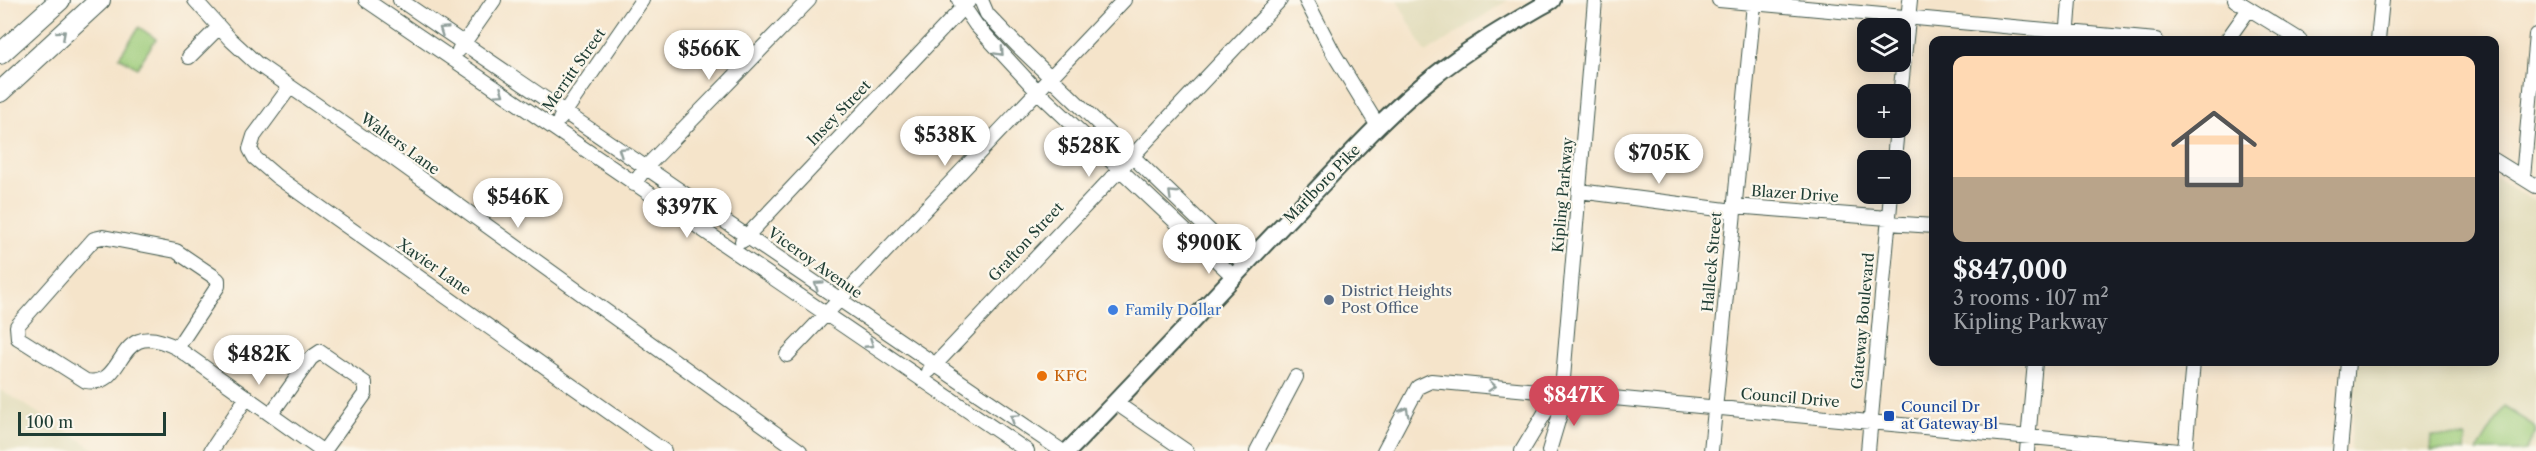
<!DOCTYPE html>
<meta charset="utf-8">
<style>
body{margin:0;font-family:"Libre Caslon Text",serif;background:#20242c;color:#f1f3f6;height:100vh;display:flex;flex-direction:column;font-size:22px;white-space:nowrap}
*{box-sizing:border-box;margin:0}
p{font-size:20px;color:#9ea1a6}
.icon{flex:none;width:33px;height:33px;fill:none;stroke:currentColor;stroke-width:2;stroke-linecap:round;stroke-linejoin:round}
.map{position:relative;flex:1;overflow:hidden}
.drawer{position:absolute;left:1929px;top:36px;width:570px;height:330px;display:flex;flex-direction:column;background:#171b24;border-radius:12px;box-shadow:0 3px 15px #0003}
.drawer>*{flex:none}
.fabs{position:absolute;left:1857px;top:18px;display:grid;gap:12px}
.fabs a{display:grid;place-items:center;width:54px;height:54px;border-radius:12px;background:#171b24;box-shadow:0 3px 15px #0003;font-size:30px}
.scale{position:absolute;left:18px;bottom:15px;width:148px;box-sizing:border-box;padding-left:6px;border:3px solid #1f3d34;border-top:0;font-size:16px;line-height:21px;white-space:nowrap;color:#1f3d34;-webkit-text-stroke:4px #fbf7ec;paint-order:stroke}
.price{position:absolute;translate:-50% -51px;padding:0 14px;border-radius:21px;background:#fff;color:#222;font-size:20px;line-height:39px;filter:drop-shadow(0 2px 3px #0008)}
.price::after{content:'';position:absolute;left:50%;top:36px;width:18px;height:14px;margin-left:-9px;background:inherit;clip-path:polygon(0 0,100% 0,50% 100%)}
.price.current{background:#d1495b;color:#fff}
ul{padding:0;list-style:none}
li{display:grid;align-content:center;gap:12px;height:318px;padding:0 24px}
li span{display:grid;place-items:center;height:186px;border-radius:12px;color:#555}
li>.icon{margin-inline-start:auto}
span .icon{width:108px;height:108px;fill:#fffc;stroke-width:1}
li b{font-size:26px}
.map>svg:first-child{display:block}
</style>
<div class="map">
<svg width="2536" height="451" viewBox="0 0 2536 451">
<rect width="100%" height="100%" fill="#fbf7ec"/>
<filter id="ink" filterUnits="userSpaceOnUse"><feTurbulence type="fractalNoise" baseFrequency=".0167" numOctaves="2"/><feDisplacementMap in="SourceGraphic" scale="12" xChannelSelector="R" yChannelSelector="G"/><feConvolveMatrix kernelMatrix="1 2 1 2 8 2 1 2 1" color-interpolation-filters="sRGB"/></filter>
<filter id="wash" filterUnits="userSpaceOnUse"><feTurbulence type="fractalNoise" baseFrequency=".008" numOctaves="4" result="noise"/><feDisplacementMap in="SourceGraphic" scale="24" xChannelSelector="R" yChannelSelector="G"/><feGaussianBlur stdDeviation="1.35" result="paint"/><feColorMatrix in="noise" values="0 0 0 0 0 0 0 0 0 0 0 0 0 0 0 0 0 1.4 0 .05"/><feComposite in="paint" operator="in"/></filter>
<g filter="url(#wash)">
<rect width="100%" height="100%" fill="#f5e4ca"/>
<path fill="#e1dcba" d="M1397,0H1508L1426,53Z
M2495,177L2536,202V441L2530,451H2350L2358,362H2494Z
M0,390L16,399L98,451H0Z"/>
<path fill="#9ccb79" stroke="#5e8456" stroke-width="1.5" d="M139,27L156,39L137,68L119,57Z
M2504,407L2536,427V432L2525,451H2477Z
M2432,436L2466,438L2465,451H2431Z"/>
</g>
<g filter="url(#ink)">
<g fill="none" stroke-linecap="round" stroke-linejoin="round">
<defs>
<path id="minor" d="M195,0L230,39L256,63L379,148L800,451
M366,0L1027,451
M400,0L1062,451
M959,0L976,25L1037,91L1233,276
M981,0L987,14L1017,45L1244,264
M1306,0L1334,54L1378,126
M1719,0L2156,40
M2235,0L2300,40
M2067,40L2070,0
M2227,40L2249,9
M2378,40L2382,0
M459,50L494,0
M189,57L219,27
M290,87L254,136L250,149L255,158L276,176L664,451
M1900,97L1910,0
M560,119L642,0
M1894,160L1897,128
M2494,160L2536,186
M2523,177L2536,35
M634,184L646,167L809,0
M1579,191L1734,211
M1734,206L1888,218
M1888,223L1934,226
M103,237L176,251L213,276L218,280V286L177,348C113,314 129,389 86,381L23,341L18,338L17,326L94,239Z
M742,241L968,2
M177,348L322,451
M787,355L1124,0
M929,371L1280,0
M1116,403L1186,451
M271,414L311,358L320,352L365,383V394L324,451
M211,451L247,397
M1257,451L1296,377
M1384,451L1418,387L1431,381L2179,451
M1522,451L1546,411L1562,393
M1549,451L1560,414L1595,0
M1711,451L1754,4
M1868,451L1891,194
M2027,451L2035,362
M2185,451L2193,362
M2340,451L2348,362"/>
<path id="major" d="M1068,451C1149,369 1226,283 1306,201C1347,158 1387,113 1433,77C1470,47 1511,24 1552,0"/>
<path id="highway" d="M0,54L60,0
M0,92L100,0"/>
</defs>
<use href="#minor" stroke="#3f564a" stroke-width="16"/>
<use href="#major" stroke="#3f564a" stroke-width="20"/>
<use href="#highway" stroke="#3f564a" stroke-width="22"/>
<use href="#minor" stroke="#fff" stroke-width="14"/>
<use href="#major" stroke="#fff" stroke-width="16"/>
<use href="#highway" stroke="#fff" stroke-width="20"/>
</g>
<defs><path id="oneway-chevron" d="M-2-3.5L2.5 0L-2 3.5" fill="none" stroke-width="1.6" stroke-linecap="round" stroke-linejoin="round" transform="scale(1.5)"/></defs>
<g stroke="#8f9e9a">
<use href="#oneway-chevron" transform="translate(443 30) rotate(-146)"/>
<use href="#oneway-chevron" transform="translate(62 34) rotate(-42)"/>
<use href="#oneway-chevron" transform="translate(1000 52) rotate(47)"/>
<use href="#oneway-chevron" transform="translate(500 93) rotate(34)"/>
<use href="#oneway-chevron" transform="translate(622 151) rotate(-146)"/>
<use href="#oneway-chevron" transform="translate(1172 194) rotate(-136)"/>
<use href="#oneway-chevron" transform="translate(818 285) rotate(-145)"/>
<use href="#oneway-chevron" transform="translate(870 344) rotate(33)"/>
<use href="#oneway-chevron" transform="translate(1492 386) rotate(5)"/>
<use href="#oneway-chevron" transform="translate(1405 411) rotate(-62)"/>
<use href="#oneway-chevron" transform="translate(1014 418) rotate(-146)"/>
</g>
</g>
<circle fill="#5c6f8a" stroke="#fbf7ec" stroke-width="2" cx="1329" cy="300" r="6"/>
<circle fill="#3f7fe0" stroke="#fbf7ec" stroke-width="2" cx="1113" cy="310" r="6"/>
<circle fill="#e8710a" stroke="#fbf7ec" stroke-width="2" cx="1042" cy="376" r="6"/>
<rect fill="#1a4fb4" stroke="#fbf7ec" stroke-width="2" x="1883" y="410" width="12" height="12" rx="3"/>
<g text-anchor="middle" stroke-width="4.5" stroke-linejoin="round" paint-order="stroke">
<g font-size="15" fill="#1f3d34" stroke="#fbf7ec">
<text transform="translate(574 70) rotate(-55)" y="5">Merritt Street</text>
<text transform="translate(839 113) rotate(-46)" y="5">Insey Street</text>
<text transform="translate(400 144) rotate(36)" y="5">Walters Lane</text>
<text transform="translate(1322 184) rotate(-46)" y="5">Marlboro Pike</text>
<text transform="translate(1795 194) rotate(4)" y="5">Blazer Drive</text>
<text transform="translate(1563 195) rotate(-85)" y="5">Kipling Parkway</text>
<text transform="translate(1026 242) rotate(-47)" y="5">Grafton Street</text>
<text transform="translate(1712 262) rotate(-85)" y="5">Halleck Street</text>
<text transform="translate(815 263) rotate(35)" y="5">Viceroy Avenue</text>
<text transform="translate(434 267) rotate(35)" y="5">Xavier Lane</text>
<text transform="translate(1863 321) rotate(-85)" y="5">Gateway Boulevard</text>
<text transform="translate(1790 398) rotate(5)" y="5">Council Drive</text>
</g>
<g font-size="15" fill="#4e5e75" stroke="#fbf7ec" text-anchor="start">
<text x="1341" y="296">District Heights<tspan x="1341" dy="17">Post Office</tspan></text>
</g>
<g font-size="15" fill="#366cbe" stroke="#fbf7ec" text-anchor="start">
<text x="1125" y="315">Family Dollar</text>
</g>
<g font-size="15" fill="#c56008" stroke="#fbf7ec" text-anchor="start">
<text x="1054" y="381">KFC</text>
</g>
<g font-size="15" fill="#164399" stroke="#fbf7ec" text-anchor="start">
<text x="1901" y="412">Council Dr<tspan x="1901" dy="17">at Gateway Bl</tspan></text>
</g>
</g>
</svg>
<div class="fabs">
<a><svg class="icon" aria-label="layers" viewBox="0 0 24 24"><path d="M12 4l9 5-9 5-9-5zM3 14l9 5 9-5"/></svg></a>
<a>+</a>
<a>−</a>
</div>
<div class="scale">100 m</div>
<b class="price" style="left:709px;top:81px">$566K</b>
<b class="price" style="left:945px;top:167px">$538K</b>
<b class="price" style="left:1089px;top:178px">$528K</b>
<b class="price" style="left:1659px;top:185px">$705K</b>
<b class="price" style="left:518px;top:229px">$546K</b>
<b class="price" style="left:687px;top:239px">$397K</b>
<b class="price" style="left:1209px;top:275px">$900K</b>
<b class="price" style="left:259px;top:386px">$482K</b>
<b class="price current" style="left:1574px;top:427px">$847K</b>
<section class="drawer">
<ul>
<li><span style="background:linear-gradient(#ffd9b3 65%,#b9a48a 0)"><svg class="icon" aria-label="home" viewBox="0 0 24 24"><path d="M3 11l9-7 9 7M6 9v11h12V9"/></svg></span><div><b>$847,000</b><p>3 rooms · 107 m²</p><p>Kipling Parkway</p></div></li>
</ul>
</section>
</div>
